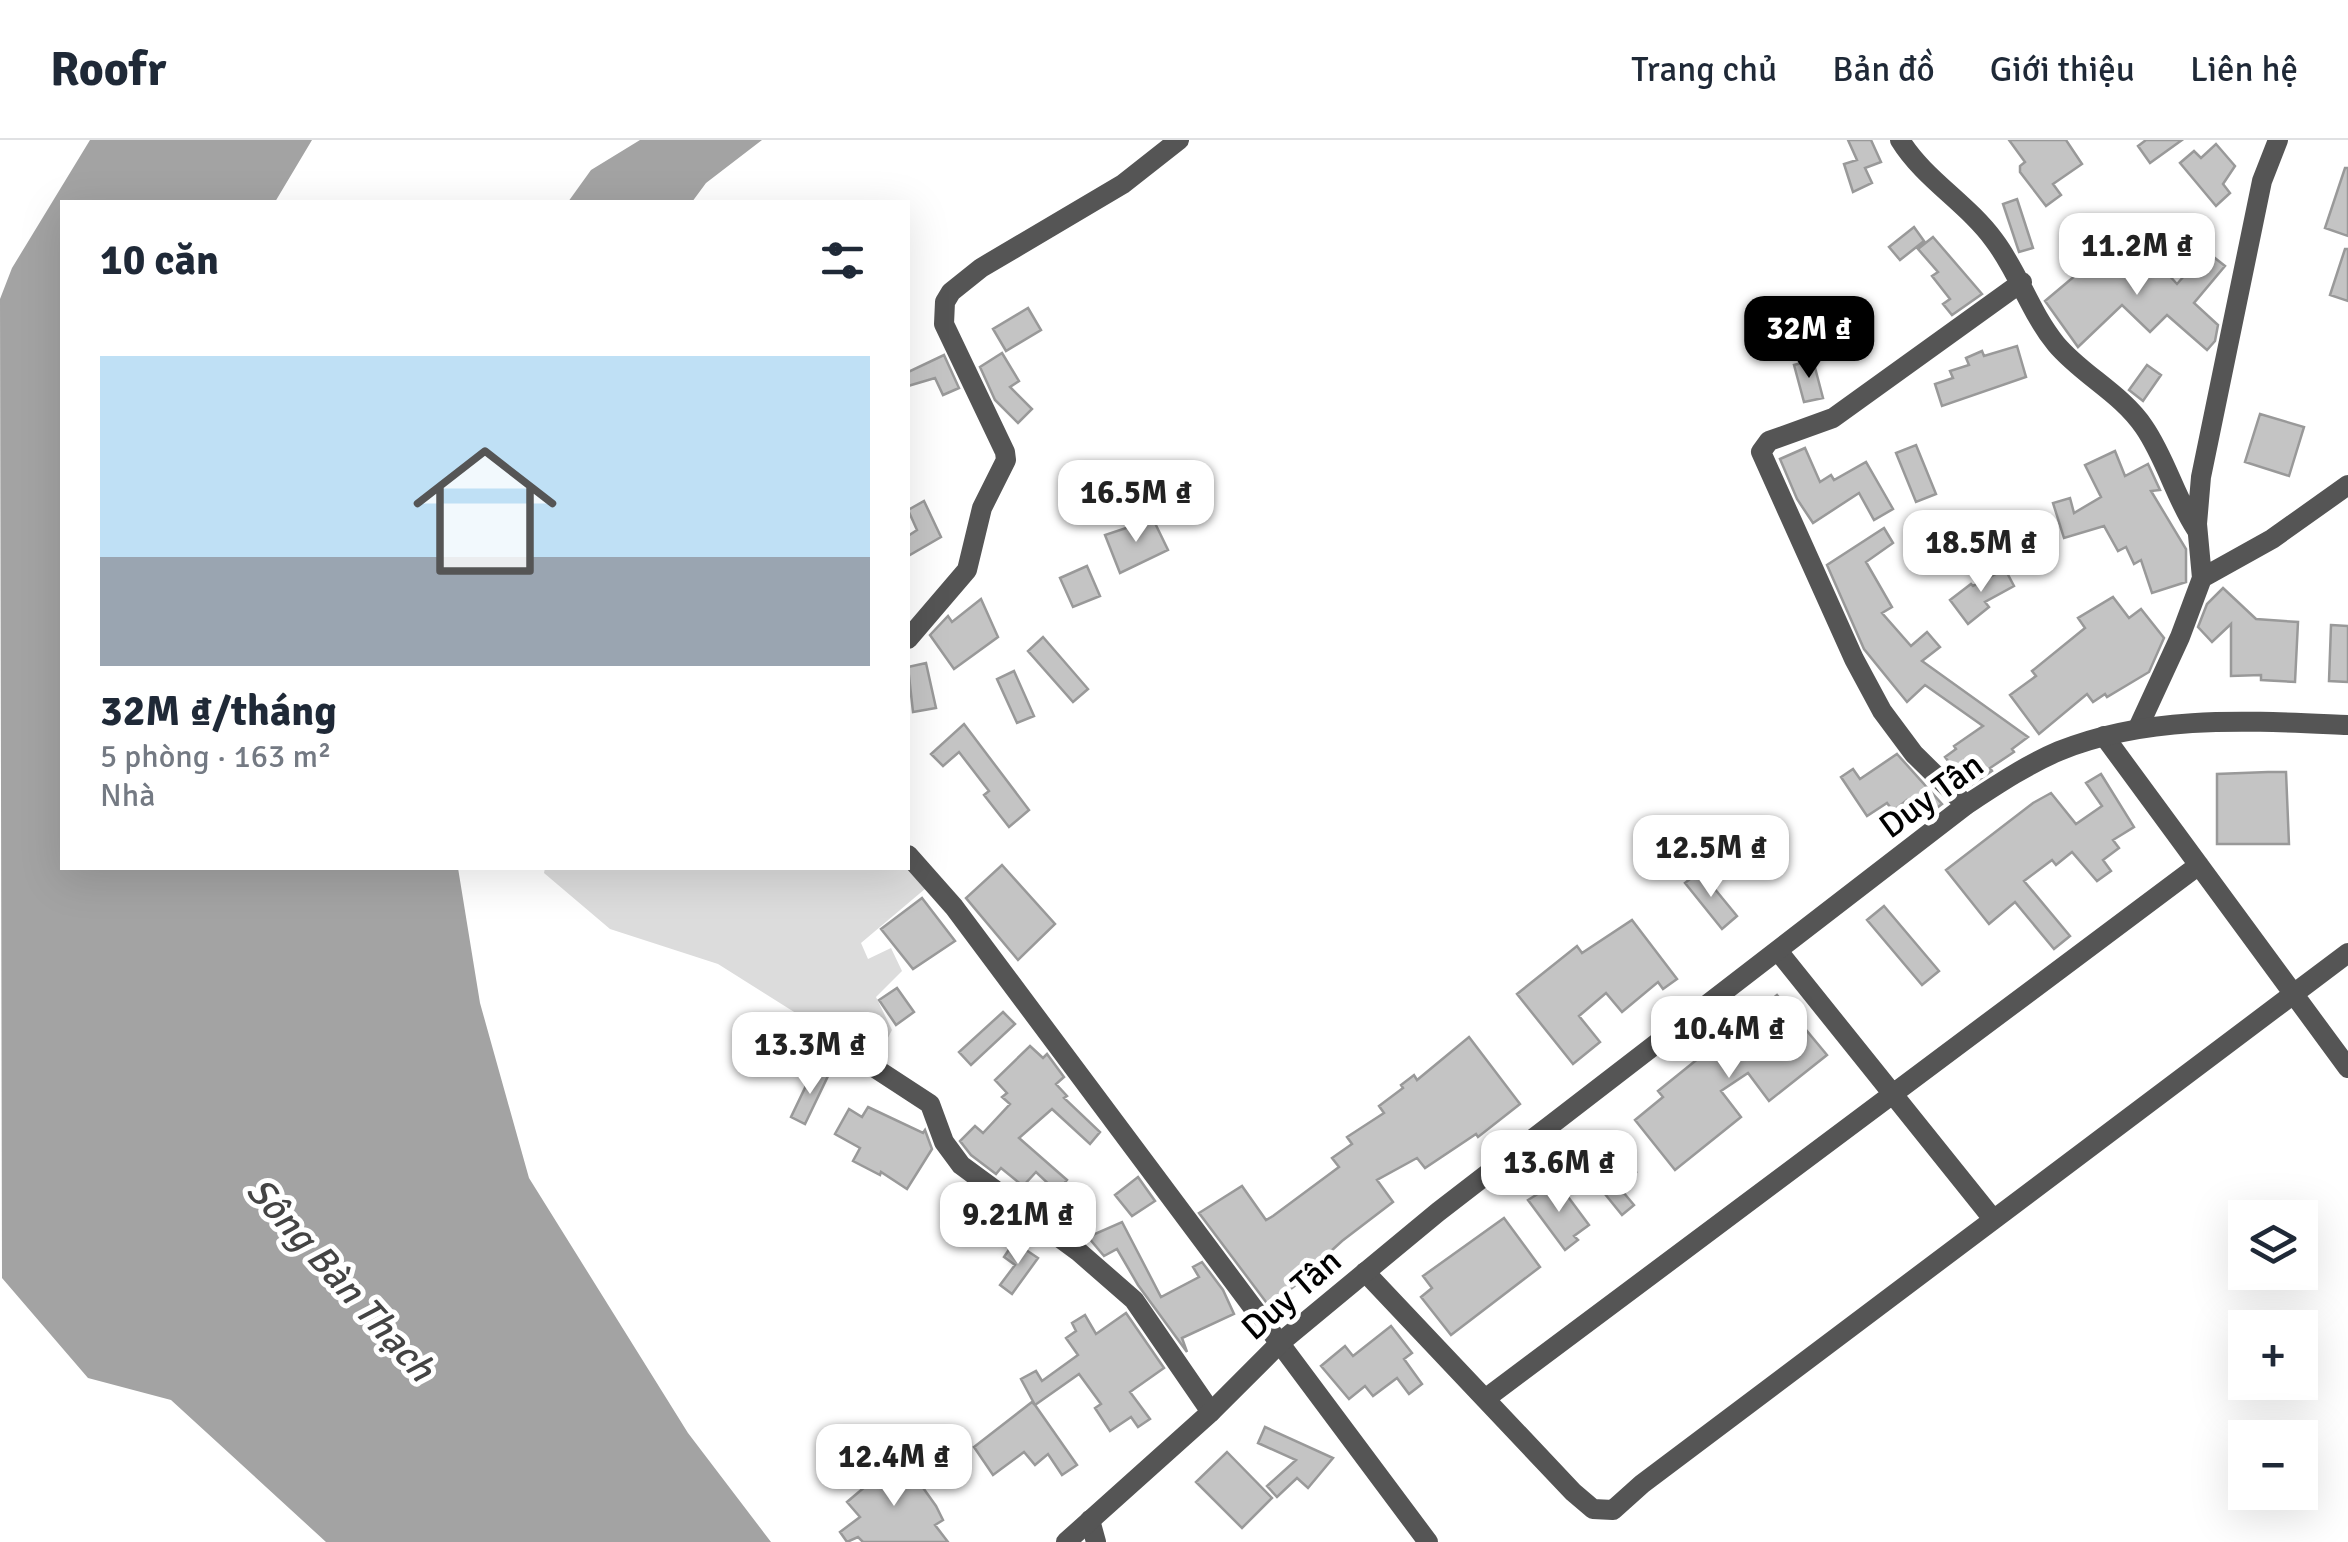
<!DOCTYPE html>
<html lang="vi">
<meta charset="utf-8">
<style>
body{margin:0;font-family:Signika,sans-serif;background:#f6f6f7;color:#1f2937;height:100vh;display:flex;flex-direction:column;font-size:38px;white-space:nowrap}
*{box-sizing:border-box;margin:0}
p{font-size:32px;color:#747a83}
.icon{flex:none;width:55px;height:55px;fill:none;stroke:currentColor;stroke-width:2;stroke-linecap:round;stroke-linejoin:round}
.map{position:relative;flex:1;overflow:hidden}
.details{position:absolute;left:60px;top:60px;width:850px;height:670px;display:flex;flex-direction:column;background:#fff;border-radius:0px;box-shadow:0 10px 40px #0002}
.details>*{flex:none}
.buttons{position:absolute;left:2228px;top:1060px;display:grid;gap:20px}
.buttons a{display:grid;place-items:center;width:90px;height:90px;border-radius:0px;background:#fff;box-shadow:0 10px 40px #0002;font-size:50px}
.price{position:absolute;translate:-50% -85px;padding:0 22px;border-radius:20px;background:#fff;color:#222;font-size:32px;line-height:65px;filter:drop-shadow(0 2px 5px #0008)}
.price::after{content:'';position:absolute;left:50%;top:60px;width:30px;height:22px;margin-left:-15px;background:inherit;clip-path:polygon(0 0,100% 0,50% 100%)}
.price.on{background:#000;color:#fff}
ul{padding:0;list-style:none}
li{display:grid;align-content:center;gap:20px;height:530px;padding:0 40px}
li+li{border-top:2px solid #e0e1e3}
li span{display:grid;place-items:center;height:310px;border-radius:0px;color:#555}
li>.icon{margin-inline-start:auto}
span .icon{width:180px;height:180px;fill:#fffc;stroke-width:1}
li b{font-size:42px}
h2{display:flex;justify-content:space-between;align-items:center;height:120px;padding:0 40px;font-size:42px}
header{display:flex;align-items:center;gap:60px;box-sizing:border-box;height:140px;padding:0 50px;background:#fff;border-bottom:2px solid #e0e1e3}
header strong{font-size:48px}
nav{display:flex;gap:55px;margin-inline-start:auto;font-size:35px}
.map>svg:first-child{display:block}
</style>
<header>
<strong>Roofr</strong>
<nav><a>Trang chủ</a><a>Bản đồ</a><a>Giới thiệu</a><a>Liên hệ</a></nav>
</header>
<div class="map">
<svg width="2348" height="1402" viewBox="0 0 2348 1402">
<rect width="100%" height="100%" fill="#fff"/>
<path fill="#dcdcdc" d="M545,728H908L932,743L861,803L868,819L891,808L902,831L876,857L892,890L877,919L845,904L718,824L610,789L544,733Z"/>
<path fill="#a3a3a3" d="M90,0H312L275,62H62V728H458L480,863L529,1038L688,1293L771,1402H326L171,1260L88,1238L2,1138L0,159L12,128Z
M640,0H762L706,43L692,62H568L591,30Z"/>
<path fill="#c4c4c4" stroke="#999" stroke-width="2.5" d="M1848,0H1871L1881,22L1865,28L1872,43L1853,52L1844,24L1857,20Z
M2009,0H2066L2082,24L2053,44L2061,55L2046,66L2020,32V26L2025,22Z
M2146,0H2182L2150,23L2138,6Z
M2216,4L2235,26L2223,44L2230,53L2216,66L2180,23L2194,11L2201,18Z
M2345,28H2348V96L2325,88Z
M2017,59L2033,108L2019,112L2003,64Z
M1914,87L1924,101L1900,120L1889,107Z
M1933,97L1982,154L1952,175L1943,164L1950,159L1932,136L1938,132L1918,109Z
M2345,109H2348V161L2330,155Z
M2146,110L2177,144L2206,111L2225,126L2194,163L2218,185L2215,201L2207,210L2167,175L2150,192L2122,165L2078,207L2045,161L2083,129L2089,136L2106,120L2121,134Z
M1028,168L1041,190L1006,211L993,189Z
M2017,206L2026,237L1942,266L1935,244L1953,238L1950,231L1969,225L1966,218L1982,211L1984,216Z
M1002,213L1019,241L1010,247L1032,269L1018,283L995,260L980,227Z
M944,215L959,248L943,255L935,238L908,246V232Z
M1813,220L1823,258L1804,262L1794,225Z
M2147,225L2161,235L2143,261L2129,250Z
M2260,274L2304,287L2289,336L2245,322Z
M1916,305L1936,354L1916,362L1896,313Z
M1805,308L1820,342L1831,335L1834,340L1866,322L1893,369L1874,380L1859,353L1813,383L1797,359L1780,319Z
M2115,311L2125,336L2148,324L2160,350L2151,351L2186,409V442L2152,453L2141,420L2134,424L2126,407L2118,411L2104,386L2064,398L2053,363L2070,358L2074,373L2101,357L2085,325Z
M924,361L941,397L908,416V396L917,390L908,370Z
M1153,379L1168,410L1120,433L1105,395Z
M1884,388L1893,403L1866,422L1892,467L1882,473L1911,506L1927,492L1940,507L1922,521L2028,597L2012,609L2014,612L1990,628L1992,631L1968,647L1945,617L1956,609L1954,606L1983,586L1925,545L1907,562L1864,509L1827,425Z
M1087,426L1100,456L1073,467L1060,438Z
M2005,429L2014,446L1985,462L1989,467L1968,484L1950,460L1971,444L1973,446Z
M2223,448L2256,479L2298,482L2295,542L2261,540V535L2231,536V484L2212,502L2198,487L2207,464Z
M2113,457L2129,478L2141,469L2164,498L2149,532L2107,557L2105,554L2093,562L2087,554L2039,594L2010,555L2036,536L2032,531L2085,488L2078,478Z
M981,459L998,497L954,529L930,495L948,476L952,482Z
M2331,485L2348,486V542L2329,541Z
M1043,497L1088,549L1073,562L1028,511Z
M926,523L936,568L913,572L908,527Z
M1014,531L1034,576L1017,583L997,539Z
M964,584L1029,670L1009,687L984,655L989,651L959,612L943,626L931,614Z
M1897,614L1942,664L1922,679L1907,660L1893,671L1887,663L1867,676L1841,637L1853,629L1860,639Z
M2268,632H2286L2289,704H2217V634Z
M2101,634L2134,687L2113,700L2119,708L2103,720L2111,731L2097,741L2072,712L2056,725L2052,720L2024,741L2070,796L2054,809L2015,762L1989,784L1946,730L2033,663L2051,653L2076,684L2102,666L2086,643Z
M1002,725L1055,784L1018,820L966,758Z
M1700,731L1737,776L1722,789L1685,743Z
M922,758L955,801L913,829L881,789Z
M1884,766L1939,831L1922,845L1867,780Z
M1632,780L1677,839L1663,849L1658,842L1622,872L1606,853L1579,876L1600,902L1573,924L1517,854L1577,806L1582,813Z
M897,848L914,872L896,885L879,860Z
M1777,855L1827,915L1769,961L1748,933L1721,951L1741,977L1675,1030L1635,980L1663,957L1658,951Z
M1003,872L1015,884L971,925L959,912Z
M1469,897L1520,964L1478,997L1476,994L1425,1028L1417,1018L1377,1040L1393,1062L1342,1101L1330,1112L1333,1116L1269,1166L1199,1073L1242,1046L1266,1080L1273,1076L1339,1027L1332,1018L1352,1004L1347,997L1384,973L1379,966L1403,948L1401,945L1414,935L1417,940Z
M1030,906L1043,918L1047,914L1064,937L1056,944L1067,956L1064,958L1100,992L1090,1004L1052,969L1019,998L1067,1040L1057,1052L1036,1032L1023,1046L1001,1028L996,1034L971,1015L960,1001L975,986L983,993L1010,964L1002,957L1007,953L995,940Z
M814,929L828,936L805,984L791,977Z
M868,967L923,993L925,990L932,1009L907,1049L881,1032L880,1035L853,1021L860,1008L835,994L849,969L862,977Z
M1592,1012L1603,1026L1620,1012L1636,1032L1618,1046L1634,1065L1622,1075L1579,1022Z
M1138,1037L1155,1061L1132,1076L1115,1055Z
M1557,1042L1589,1085L1574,1096L1578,1100L1565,1110L1528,1060Z
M1504,1078L1540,1127L1451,1195L1421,1157L1432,1148L1423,1136Z
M1122,1082L1161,1157L1199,1137L1193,1127L1202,1122L1223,1150L1234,1174L1182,1198L1187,1212L1138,1145L1117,1109L1104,1116L1088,1097Z
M1014,1102L1038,1118L1012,1154L1000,1145L1015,1125L1004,1117Z
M1126,1173L1164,1228L1130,1252L1150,1279L1138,1287L1131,1277L1110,1291L1095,1268L1101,1264L1079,1234L1035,1265L1077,1325L1062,1335L1048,1314L1035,1325L1024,1312L993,1335L974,1307L1032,1262L1035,1265L1021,1239L1036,1231L1042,1241L1078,1215L1066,1198L1076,1191L1072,1183L1085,1175L1096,1194Z
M1391,1186L1412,1213L1404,1219L1422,1244L1409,1254L1397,1238L1373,1256L1365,1246L1349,1259L1321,1226L1345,1206L1353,1216Z
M1265,1287L1333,1318L1308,1348L1297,1338L1277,1357L1267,1346L1296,1320L1258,1303Z
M1227,1312L1272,1358L1242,1388L1196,1342Z
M886,1315L897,1330L906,1324L936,1366L943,1380L935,1385L948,1402H863L858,1397L847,1402L840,1392L860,1377L847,1362L879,1335L872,1325Z"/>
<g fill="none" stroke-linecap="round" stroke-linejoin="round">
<path stroke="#555" stroke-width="20" d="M1900,0C1924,39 1967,63 1994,100C2019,133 2030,172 2056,204C2082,235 2121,253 2144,287C2166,319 2175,357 2196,389
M2202,438L2272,399L2348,345
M908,499L967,430L982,368L1006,320L1005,312L944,184L945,162L951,152L981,128L1123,44L1179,0
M2138,588L2180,497L2202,438L2197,384L2201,337L2262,41L2278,0
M2104,596L2348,928
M1966,665L1914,614L1882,571L1854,519L1761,312L1769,301L1833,278L2022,142
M908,715L954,767L1428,1402
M1778,811L1993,1079
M855,915L930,964L944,1002L961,1025L1079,1112L1134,1160L1211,1272
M1365,1132L1573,1352L1593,1369L1613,1370L1642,1344L2348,813
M1485,1259L2199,725
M1090,1380L1096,1402"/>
<path stroke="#555" stroke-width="20" d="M1066,1402L1211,1272L1281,1202L1438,1072L1966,665C1995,646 2026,625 2059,611C2151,574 2250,581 2348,585"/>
</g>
<g text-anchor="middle" stroke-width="10" stroke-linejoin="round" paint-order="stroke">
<g font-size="35" fill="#000" stroke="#fff">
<text transform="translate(1931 655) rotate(-36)" y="12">Duy Tân</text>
<text transform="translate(1291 1154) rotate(-41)" y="12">Duy Tân</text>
</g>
<g font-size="38" font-style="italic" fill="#444" stroke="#fff">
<text transform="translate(341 1139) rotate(48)" y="13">Sông Bàn Thạch</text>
</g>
</g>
</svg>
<div class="buttons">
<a><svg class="icon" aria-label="layers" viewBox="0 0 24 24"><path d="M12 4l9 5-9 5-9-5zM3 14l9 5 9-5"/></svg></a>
<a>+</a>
<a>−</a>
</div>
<b class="price" style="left:2137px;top:158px">11.2M ₫</b>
<b class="price on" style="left:1809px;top:241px">32M ₫</b>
<b class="price" style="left:1136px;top:405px">16.5M ₫</b>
<b class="price" style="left:1981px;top:455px">18.5M ₫</b>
<b class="price" style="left:1711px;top:760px">12.5M ₫</b>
<b class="price" style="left:1729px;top:941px">10.4M ₫</b>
<b class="price" style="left:810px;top:957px">13.3M ₫</b>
<b class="price" style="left:1559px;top:1075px">13.6M ₫</b>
<b class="price" style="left:1018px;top:1127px">9.21M ₫</b>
<b class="price" style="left:894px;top:1369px">12.4M ₫</b>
<section class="details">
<h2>10 căn<svg class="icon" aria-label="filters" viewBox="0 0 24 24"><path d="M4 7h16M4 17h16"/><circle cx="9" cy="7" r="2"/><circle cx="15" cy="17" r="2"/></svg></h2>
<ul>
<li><span style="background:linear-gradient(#bfe0f5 65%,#9aa5b1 0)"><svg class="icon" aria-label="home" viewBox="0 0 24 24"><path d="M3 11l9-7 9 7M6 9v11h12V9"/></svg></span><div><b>32M ₫/tháng</b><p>5 phòng · 163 m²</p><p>Nhà</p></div></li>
</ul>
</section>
</div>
